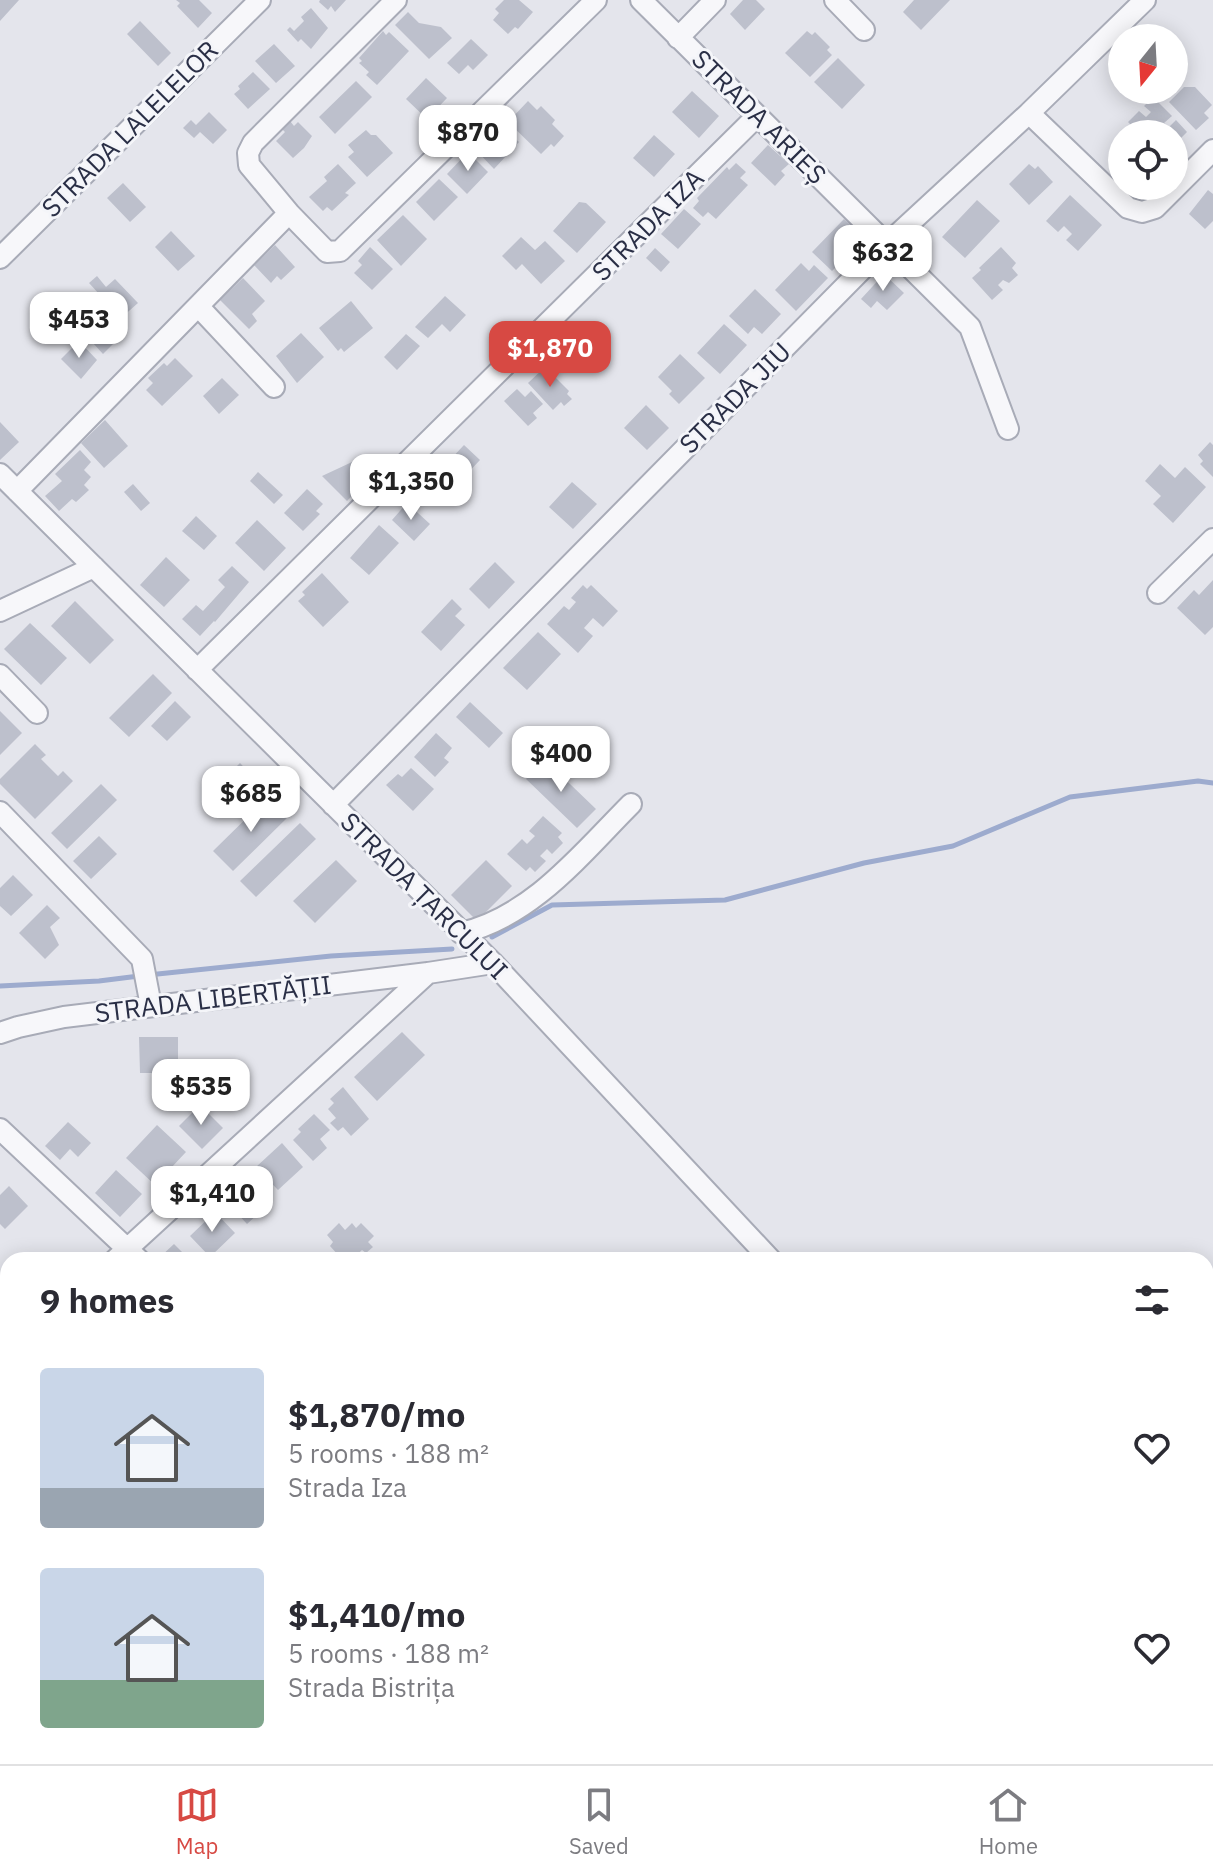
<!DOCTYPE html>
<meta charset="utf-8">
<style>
body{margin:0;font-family:"IBM Plex Sans",sans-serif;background:#f2f2f3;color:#2b2b33;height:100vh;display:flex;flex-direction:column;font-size:30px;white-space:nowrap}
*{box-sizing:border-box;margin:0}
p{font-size:26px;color:#7c7c81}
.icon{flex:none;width:44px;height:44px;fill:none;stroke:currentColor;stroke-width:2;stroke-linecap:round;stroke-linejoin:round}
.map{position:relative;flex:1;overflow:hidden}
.side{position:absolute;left:0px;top:1252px;width:1214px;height:512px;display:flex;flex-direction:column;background:#fff;border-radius:24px 24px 0 0;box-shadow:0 4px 20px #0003}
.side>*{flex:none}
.needle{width:52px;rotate:198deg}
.controls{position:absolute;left:1108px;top:24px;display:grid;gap:16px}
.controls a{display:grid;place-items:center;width:80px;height:80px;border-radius:50%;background:#fff;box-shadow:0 4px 20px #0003;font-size:40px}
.price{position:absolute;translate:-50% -68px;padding:0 18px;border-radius:16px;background:#fff;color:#222;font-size:26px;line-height:52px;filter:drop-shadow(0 2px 4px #0008)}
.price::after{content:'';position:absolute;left:50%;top:48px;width:24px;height:18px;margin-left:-12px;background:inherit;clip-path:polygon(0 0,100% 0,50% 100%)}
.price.on{background:#d74943;color:#fff}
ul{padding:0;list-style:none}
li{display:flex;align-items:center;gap:24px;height:200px;padding:0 40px}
li span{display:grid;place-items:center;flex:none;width:224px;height:160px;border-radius:8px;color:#555}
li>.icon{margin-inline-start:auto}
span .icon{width:96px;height:96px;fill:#fffc;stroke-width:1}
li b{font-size:34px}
h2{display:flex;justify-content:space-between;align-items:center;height:96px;padding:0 40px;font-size:34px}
.tab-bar{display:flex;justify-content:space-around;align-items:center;height:112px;border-top:2px solid #e1e1e2;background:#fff;font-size:22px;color:#7c7c81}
.tab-bar a{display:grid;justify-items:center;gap:4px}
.tab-bar .on{color:#d74943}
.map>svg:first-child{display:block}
</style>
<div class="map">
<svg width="1213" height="1764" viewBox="0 0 1213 1764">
<rect width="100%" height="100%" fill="#e4e5ec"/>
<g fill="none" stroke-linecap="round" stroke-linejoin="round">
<path stroke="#9dabce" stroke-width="5" d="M492,937L552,905L725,900L864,863L953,846L1070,797L1198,781L1213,783
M148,975L331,956L452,949
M0,986L99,981L139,976"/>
</g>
<path fill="#bdc0cc" d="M0,0H19L0,21Z
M176,0H199L212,13L198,28L177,6L180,3Z
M320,0H346L335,12L331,6L328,10L319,2Z
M504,0H519L533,12L518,29L515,27L508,34L493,20L499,13L495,9Z
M743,0H756L765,9L745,30L730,14Z
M914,0H950L921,30L903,12Z
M311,8L328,28L311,49L301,39L298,42L287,30L290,27L294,31L304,21L301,17Z
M408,12L419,23L441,27L452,38L429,59L395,25Z
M140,21L171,53L158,66L127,34Z
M383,31L386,35L389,32L409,51L377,85L366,75L369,72L359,63L362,61L359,58Z
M807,31L812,35L815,32L830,47L827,50L832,55L810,77L785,53Z
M471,39L488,55L473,70L468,65L459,74L447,63Z
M274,44L295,66L276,83L255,61Z
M838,58L865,85L842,109L814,82Z
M253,72L270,89L248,109L234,94L240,89L238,86Z
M426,78L447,98L427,119L406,99Z
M356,81L372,97L335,134L319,117Z
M1184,87H1195L1212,105L1204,113L1209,118L1196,130L1169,102Z
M692,91L719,116L699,138L672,112Z
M1153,97L1172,116L1164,123L1169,127L1176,120L1187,132L1174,145V134H1140L1128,122L1139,111L1146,117L1151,112L1144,106Z
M528,101L537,110L541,106L555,120L552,124L564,136L554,147L551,144L541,154L508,122Z
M209,112L227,130L213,144L200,132L194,138L183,128L191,120L196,125Z
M290,121L294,126L298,122L312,136L304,148L293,158L276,141L285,132L282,129Z
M499,124L519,142L494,169L475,149Z
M366,130L371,135H376L393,153L367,177L348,157L354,152L348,145Z
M654,135L675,154L654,177L633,158Z
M768,145L789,164L781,171L785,175L775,186L751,163Z
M468,152L488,172L467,194L447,174Z
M736,163L746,172L740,178L748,185L716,219L708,212L703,217L693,208L699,201L697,198L727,167L729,170Z
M338,164L356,183L345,193L349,195L332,211L327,207L323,211L309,197L327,181L324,177Z
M1029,164L1035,169L1038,166L1053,182L1029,205L1009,184Z
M439,179L458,197L434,221L416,202Z
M123,183L146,207L130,222L107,198Z
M1208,190L1213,194V221L1205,229L1189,214Z
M1070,195L1102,225L1078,251L1066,240L1072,234L1064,226L1058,232L1046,221Z
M977,200L1000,221L965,258L942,237Z
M579,202L586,203L606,222L577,253L553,231Z
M684,209L701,224L678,249L661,234Z
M403,215L427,239L401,266L377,240Z
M844,219L868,242L846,264L842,261L832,271L812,252Z
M171,231L195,256L178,271L155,247Z
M521,237L535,250L545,241L565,261L541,284L522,264L516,270L502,256Z
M275,245L295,267L281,280L277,276L271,283L254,265Z
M370,247L393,269L372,290L354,273L362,265L358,261Z
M1001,247L1016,263L1012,268L1018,275L1009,283L1003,280L998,285L1003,290L992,300L972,278L981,270L979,268Z
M655,248L670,262L661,272L646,258Z
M801,263L809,271L814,265L828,278L796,311L775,290Z
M884,274L904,293L887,310L877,301L871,308L861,299Z
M97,276L106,287L115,279L138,303L121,318L89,283Z
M243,278L265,301L252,314L257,321L249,329L220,300Z
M755,289L781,314L762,334L754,327L748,334L729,316Z
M445,296L466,315L450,332L442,324L428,338L415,327Z
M91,300L123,334L103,354L71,319Z
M351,301L373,328L344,352L341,348L338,351L319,328Z
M724,324L747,345L720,374L697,353Z
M301,333L324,357L297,383L276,356Z
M406,334L420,346L397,370L384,357Z
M79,341L97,360L81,379L61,359Z
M680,354L705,378L679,404L669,394L672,391L658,377Z
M175,358L193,376L162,406L146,390L153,383L148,378L164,363L167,366Z
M545,367L569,391L567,394L572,399L564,406L561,402L553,410L528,383Z
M222,378L239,395L219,414L203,396Z
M517,389L525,397L531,391L543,404L533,413L537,418L528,426L504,401Z
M646,405L669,428L647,450L624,428Z
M105,420L128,446L104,468L81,443Z
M0,422L19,442L0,460Z
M1210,442L1213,445V477L1200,464L1203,461L1198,455Z
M464,445L480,460L449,493L433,478Z
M80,450L91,462L84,470L91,477L84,485L89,490L76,502L72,499L59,511L45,496L62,481L55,474Z
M365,456L378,469L347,501L322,476Z
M1160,464L1175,478L1185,467L1206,487L1173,523L1153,504L1161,496L1145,481Z
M258,472L283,495L274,504L250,481Z
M572,482L597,504L573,529L549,507Z
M133,484L150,503L141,511L124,492Z
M307,489L323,504L316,511L320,514L303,531L284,513Z
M407,503L430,524L414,541L392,520Z
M196,516L217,536L204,550L182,531Z
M257,520L286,548L264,571L235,543Z
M379,525L399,543L369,575L350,558Z
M166,557L190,580L164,607L140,585Z
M495,562L515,582L489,609L469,589Z
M232,566L249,582L215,622L214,621L200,636L182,619L196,605L203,611L225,587L218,580Z
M322,573L349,602L323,627L298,601L305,595L302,592Z
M1213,580V627L1205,635L1177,608L1194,590L1199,595Z
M583,585L587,589L591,585L618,611L603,627L593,618L584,628L593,636L578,653L547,624L564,606L569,610L576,602L571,598Z
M452,599L462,609L455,616L465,625L441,651L421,632Z
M75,601L114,640L90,664L51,626Z
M30,623L67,658L41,685L4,649Z
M538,632L561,654L527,690L503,668Z
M153,674L172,693L129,737L109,718Z
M175,701L191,717L167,741L151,726Z
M470,702L503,733L489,748L456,717Z
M0,711L22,733L0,755Z
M436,733L452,748L444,758L449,762L435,777L414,757Z
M35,744L46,755L41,759L58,776L63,771L73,781L35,819L0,784V779Z
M545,760L596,809L577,828L526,779Z
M240,763L259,783L236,806L217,786Z
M411,768L434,789L413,811L386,785L398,774L402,777Z
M101,784L117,800L67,849L51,833Z
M269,796L288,817L233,871L213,851Z
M543,816L562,833L558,837L563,843L552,854L547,849L540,856L546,861L535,872L530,867L526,871L507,854L522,839L527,844L535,836L529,831Z
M300,823L316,839L256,897L240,881Z
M99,836L117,854L91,879L73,861Z
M336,860L357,881L315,923L293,901Z
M486,860L512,886L477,921L451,895Z
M13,875L33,895L11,916L0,906V888Z
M47,905L60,918L50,927L59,945L45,959L19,933Z
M402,1032L425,1055L377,1101L354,1077Z
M139,1037H178V1073H140Z
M343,1087L369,1119L351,1136L343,1127L338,1131L330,1123L336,1118L328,1109L334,1103L330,1099Z
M200,1105L223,1128L202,1149L179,1126Z
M314,1114L330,1130L320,1139L327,1148L313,1161L293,1140L301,1132L298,1129Z
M68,1122L91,1143L78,1157L70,1149L60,1160L45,1146Z
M157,1125L186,1152L155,1185L126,1158Z
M282,1143L303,1167L278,1190L256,1167Z
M116,1170L142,1194L120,1217L95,1193Z
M249,1175L273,1200L247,1224L223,1198L229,1193L233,1196L239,1190L246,1184L242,1181Z
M9,1186L28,1206L5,1229L0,1224V1195Z
M215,1212L235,1233L210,1257L190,1236Z
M339,1223L345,1230L352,1223L356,1228L361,1223L374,1236L368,1242L373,1247L366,1253L362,1250L351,1260L343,1252L339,1256L330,1246L333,1242L327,1235Z
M174,1244L190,1260H163L160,1257Z
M8,1402V1436L0,1428V1410Z
M8,1596V1617L0,1625V1604Z
M8,1710V1747L0,1739V1717Z
M24,1756H51L59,1764H24L20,1760Z
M227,1756H265L273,1764H235Z
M575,1756H597L605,1764H560L566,1758L569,1762Z
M699,1756H717L725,1764H691Z"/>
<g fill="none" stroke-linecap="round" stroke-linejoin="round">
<defs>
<path id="minor" d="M641,0L970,327L1008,429
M835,0L864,30
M678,38L715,0
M1029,113L1128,208L1142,212L1155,208L1213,150
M289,213L327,252L340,251L596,0
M0,258L260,0
M198,306L274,387
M0,474L493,963L771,1260
M17,491L289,213L249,165L248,153L253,143L396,0
M1158,593L1213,539
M0,611L94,567
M197,670L757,116
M0,675L37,713
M333,805L887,244L1029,113L1145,0
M0,812L142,959L151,1006
M461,933C532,917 582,853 631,804
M0,1033L18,1027L64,1017L428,973
M0,1129L139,1260
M115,1260L428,973L493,963
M0,1371L8,1363
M0,1455L8,1463
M1206,1567L1213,1560
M1206,1703L1213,1710
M318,1764L326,1756
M649,1764L657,1756"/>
</defs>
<use href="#minor" stroke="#a8abb7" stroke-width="24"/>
<use href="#minor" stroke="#f7f7fa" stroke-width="20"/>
</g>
<g text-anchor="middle" stroke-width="6" stroke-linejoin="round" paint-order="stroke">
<g font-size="26" fill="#2a2f46" stroke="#f4f5f9">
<text transform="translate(759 117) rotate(45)" y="9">STRADA ARIEȘ</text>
<text transform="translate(130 129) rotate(-45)" y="9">STRADA LALELELOR</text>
<text transform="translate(648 225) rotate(-45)" y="9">STRADA IZA</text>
<text transform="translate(735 398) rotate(-45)" y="9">STRADA JIU</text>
<text transform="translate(424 896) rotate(45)" y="9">STRADA ȚARCULUI</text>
<text transform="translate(213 999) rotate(-7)" y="9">STRADA LIBERTĂȚII</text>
</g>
</g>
</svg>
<div class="controls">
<a><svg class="needle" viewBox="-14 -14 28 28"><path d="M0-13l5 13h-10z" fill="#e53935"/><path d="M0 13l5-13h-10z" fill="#7c7c81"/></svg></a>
<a><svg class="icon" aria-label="locate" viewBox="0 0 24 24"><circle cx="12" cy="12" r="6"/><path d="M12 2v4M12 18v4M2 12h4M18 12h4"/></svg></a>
</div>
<b class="price" style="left:468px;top:173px">$870</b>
<b class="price" style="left:883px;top:293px">$632</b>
<b class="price" style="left:79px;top:360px">$453</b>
<b class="price on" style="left:550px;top:389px">$1,870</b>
<b class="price" style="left:411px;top:522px">$1,350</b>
<b class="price" style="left:561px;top:794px">$400</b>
<b class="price" style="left:251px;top:834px">$685</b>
<b class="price" style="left:201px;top:1127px">$535</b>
<b class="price" style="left:212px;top:1234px">$1,410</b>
<section class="side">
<h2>9 homes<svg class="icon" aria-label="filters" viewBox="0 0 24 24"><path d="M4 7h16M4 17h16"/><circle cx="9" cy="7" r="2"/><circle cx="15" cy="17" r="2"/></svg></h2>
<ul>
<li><span style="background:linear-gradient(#c9d6e8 75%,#9aa5b1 0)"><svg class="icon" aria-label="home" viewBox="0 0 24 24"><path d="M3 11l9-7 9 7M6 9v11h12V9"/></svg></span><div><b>$1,870/mo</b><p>5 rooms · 188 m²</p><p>Strada Iza</p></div><svg class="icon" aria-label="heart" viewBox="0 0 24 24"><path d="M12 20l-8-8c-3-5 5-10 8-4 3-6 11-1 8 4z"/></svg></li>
<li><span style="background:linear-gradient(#c9d6e8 70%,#7fa58c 0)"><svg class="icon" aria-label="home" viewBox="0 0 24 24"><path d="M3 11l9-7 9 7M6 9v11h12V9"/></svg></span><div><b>$1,410/mo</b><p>5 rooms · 188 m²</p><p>Strada Bistrița</p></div><svg class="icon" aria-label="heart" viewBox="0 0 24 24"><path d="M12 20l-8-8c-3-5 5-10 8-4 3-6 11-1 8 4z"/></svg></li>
</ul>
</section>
</div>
<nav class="tab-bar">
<a class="on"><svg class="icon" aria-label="map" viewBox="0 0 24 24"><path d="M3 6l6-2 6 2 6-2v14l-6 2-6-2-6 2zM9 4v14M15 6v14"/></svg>Map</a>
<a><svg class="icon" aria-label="saved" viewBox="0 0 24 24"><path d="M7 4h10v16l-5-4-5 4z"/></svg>Saved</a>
<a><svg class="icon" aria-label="home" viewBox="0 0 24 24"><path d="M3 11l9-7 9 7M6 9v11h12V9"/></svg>Home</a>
</nav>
